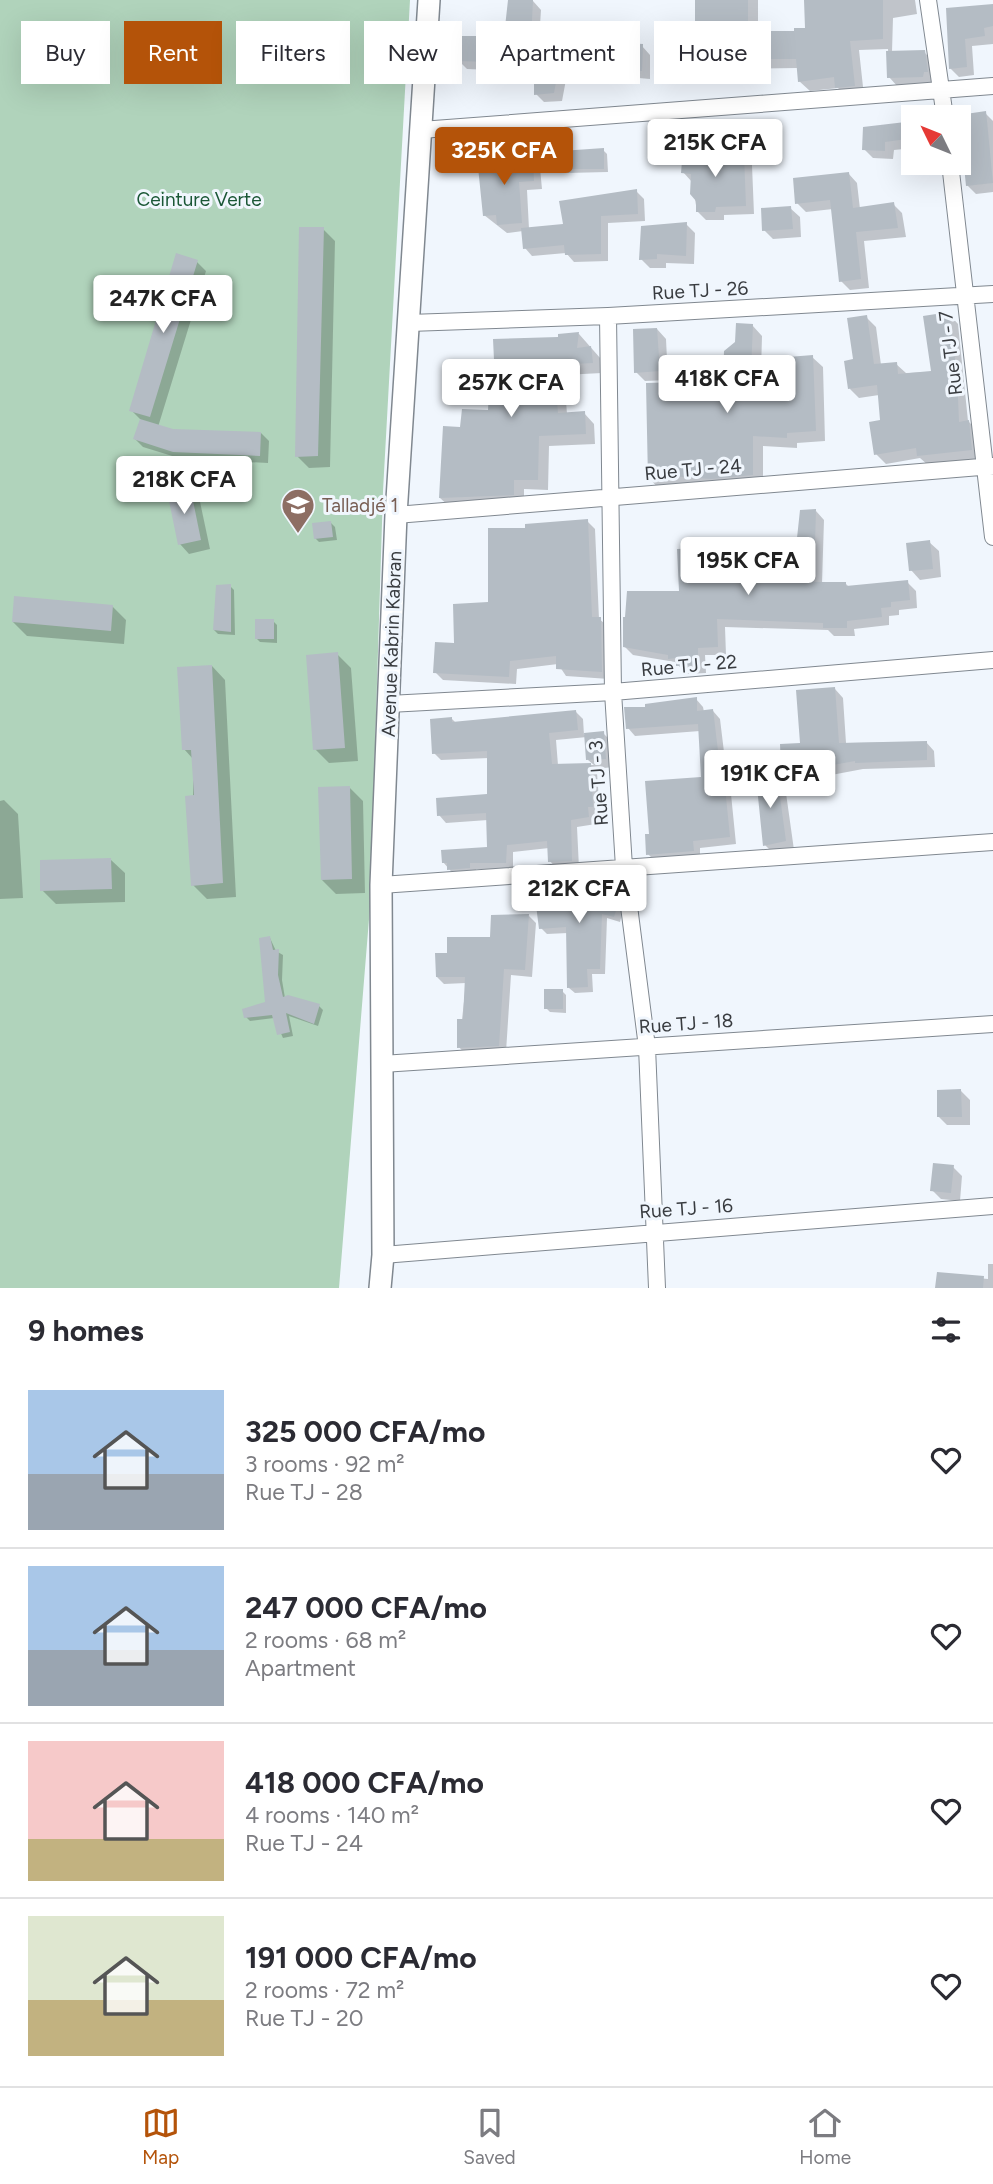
<!DOCTYPE html>
<meta charset="utf-8">
<style>
body{margin:0;font-family:Figtree,sans-serif;background:#f7f7f7;color:#2b2b33;height:100vh;display:flex;flex-direction:column;font-size:26px;white-space:nowrap}
*{box-sizing:border-box;margin:0}
p{font-size:23px;color:#7c7c81}
.icon{flex:none;width:38px;height:38px;fill:none;stroke:currentColor;stroke-width:2;stroke-linecap:round;stroke-linejoin:round}
.map{position:relative;height:1288px;overflow:hidden}
.details{display:flex;flex-direction:column;background:#fff;flex:1}
.details>*{flex:none}
.guide{position:absolute;left:21px;top:21px;width:952px;height:63px;display:flex;gap:14px}
.needle{width:46px;rotate:313deg}
.fabs{position:absolute;left:901px;top:105px;display:grid;gap:14px}
.fabs a{display:grid;place-items:center;width:70px;height:70px;border-radius:0px;background:#fff;box-shadow:0 7px 28px #0002;font-size:35px}
.price{position:absolute;translate:-50% -60px;padding:0 16px;border-radius:7px;background:#fff;color:#222;font-size:23px;line-height:46px;filter:drop-shadow(0 2px 4px #0008)}
.price::after{content:'';position:absolute;left:50%;top:42px;width:21px;height:16px;margin-left:-10px;background:inherit;clip-path:polygon(0 0,100% 0,50% 100%)}
.price.on{background:#b45309;color:#fff}
ul{padding:0;list-style:none}
li{display:flex;align-items:center;gap:21px;height:175px;padding:0 28px}
li+li{border-top:2px solid #e1e1e2}
li span{display:grid;place-items:center;flex:none;width:196px;height:140px;border-radius:0px;color:#555}
li>.icon{margin-inline-start:auto}
span .icon{width:84px;height:84px;fill:#fffc;stroke-width:1}
li b{font-size:30px}
h2{display:flex;justify-content:space-between;align-items:center;height:84px;padding:0 28px;font-size:30px}
.chip{padding:0 24px;border-radius:0px;background:#fff;box-shadow:0 7px 28px #0002;font-size:24px;line-height:63px}
.chip.on{background:#b45309;color:#fff}
.menu{display:flex;justify-content:space-around;align-items:center;height:98px;border-top:2px solid #e1e1e2;background:#fff;font-size:19px;color:#7c7c81}
.menu a{display:grid;justify-items:center;gap:4px}
.menu .on{color:#b45309}
.map>svg:first-child{display:block}
</style>
<div class="map">
<svg width="993" height="1288" viewBox="0 0 993 1288">
<rect width="100%" height="100%" fill="#f0f6fd"/>
<path fill="#b0d3bb" d="M0,0H410L383,491L370,907L339,1288H0Z"/>
<path fill="#0003" fill-rule="evenodd" d="M510,0L533,1L541,10L539,41L594,38L612,23L620,31V44L642,46L650,55V79L627,77L618,67L568,69L562,101L544,102L536,94V75L500,79L490,70L467,69L459,61L506,38Z
M696,0H758V33H796L807,30L805,0H915L917,14L893,18L892,52H924L933,61L932,86L898,87L889,77L888,49L859,50L864,96L847,97L838,88L810,91L799,81L798,68L730,69V76L707,74L697,64Z
M993,5V44L972,46L974,75L959,77L950,68L948,10Z
M985,113L993,121V192L976,194L967,185L957,117Z
M914,123V148L894,150L893,159L873,158L864,149Z
M603,150L607,154L608,172L567,173L563,169Z
M714,150L720,157L743,156L752,165L754,214L724,215V220H706L697,211L692,182L683,172Z
M516,154L522,161L532,160L540,168L542,189L527,190L529,229L565,226L636,191L644,199L645,221L608,223V261L574,262L566,253L532,256L525,248L523,231L507,233L484,215L494,167Z
M848,173L857,183L860,209L893,204L902,213L906,237L864,241L869,288L850,290L841,281L833,209L806,212L797,203Z
M790,208L800,217L801,237L773,239L764,230Z
M686,224L695,233L694,264L666,263V268H650L641,259Z
M323,229L335,241L330,467L309,468L297,456Z
M197,262L206,271L158,427L173,431L261,433L269,441L268,463L182,459L143,447L135,439L141,420L131,410Z
M949,314L958,324L968,421L978,431L981,459L928,465L920,458L886,464L876,454L882,421L879,395L859,398L850,389L866,317L876,327L881,365L896,364L906,373L933,372Z
M752,325L762,336L761,372L790,371L812,357L823,367L825,441L797,443V448L763,446V485L660,490L650,479L724,383Z
M657,329L666,339L668,380L645,381L636,372Z
M579,334L601,359L602,373L564,375L567,414L584,413L594,424L595,444L549,446L548,490L524,489V505L451,508L440,498L461,429L490,412L495,393L560,336Z
M189,488L199,497L210,549L189,554L180,544Z
M816,511L824,520L822,584L845,583L849,587L907,582L916,591L917,608L899,610V615L889,616V625L854,629L855,636H834L828,630L725,627L726,655H705L706,673L687,674L675,662L633,655L625,647L680,593L700,550L709,559L784,551L799,540Z
M587,521L595,529L599,619L608,626L609,679L566,676L558,664L517,669L516,684L443,680L435,672L490,603L527,530Z
M331,523L335,527L337,540L319,542L315,538Z
M929,542L939,551L941,577L920,580L911,570Z
M230,586L234,590L235,635L218,634L214,630Z
M112,606L126,620L124,644L27,636L13,622Z
M273,621L277,625V643L260,642L256,638Z
M337,654L351,668L358,761L329,763L315,749Z
M212,666L225,680L236,897L207,899L193,885V759L184,749Z
M835,689L843,698L846,743L926,742L934,751L935,767L863,769L826,776H791L783,768L802,745Z
M696,699L703,707L704,712L713,711L720,719L724,752L739,751L751,766L752,792L731,794L736,844L700,848V858L655,861L648,854L651,835L703,779L700,731L635,736L628,728L647,709Z
M576,712L583,719L584,735L603,733L612,742L614,767L594,769L597,773L600,814H594L596,824L577,827L579,868L557,869L550,861L549,848L513,852V869H476L477,875L456,877L443,862L489,848L488,820L446,823L439,815L488,796L489,758L441,760L434,753L452,719L456,723ZM587,737L588,760L594,765H558L556,740Z
M776,776L785,786L794,850L774,854L765,845Z
M349,787L363,801L365,893L336,894L322,880Z
M4,800L18,814L23,898L0,899V801Z
M111,860L125,873V902L56,904L42,890Z
M609,883L615,889L611,898L622,906L623,910L620,922L607,918L605,974H592L593,992L575,993L569,988L568,933L547,934L541,928L576,894Z
M529,916L536,923L532,977L511,975L506,1052L466,1055L459,1047L466,983L444,984L437,977L449,955L492,938Z
M270,938L276,951L283,955L282,980L285,998L319,1006L323,1010L318,1026L289,1016L293,1036L283,1038L274,1018L250,1021L246,1017L267,1003Z
M562,991L566,995V1013L550,1012L546,1008Z
M961,1091L970,1100V1125H947L938,1116Z
M953,1167L962,1176L960,1201L941,1199L932,1190Z
M988,1264H993V1288H937L938,1274L988,1279Z"/>
<path fill="#b4bcc4" d="M508,0H533L531,40L592,36L594,23L613,21L611,42L643,44L642,71L617,69V59L560,61L554,93L534,95V67L489,71L490,62L457,61L462,36H504Z
M695,0H748V31H794V28H805L804,0H883V39L850,41L855,86L835,88L834,77L798,82L796,59H720V66L695,64Z
M993,4V26L984,28L985,36L965,39L967,67L949,69L946,8Z
M925,50L928,72H924L923,77L887,78L886,51Z
M986,111L993,183L966,186L959,115Z
M914,121V138L885,142V151L862,150L863,127Z
M604,148V169H561V151Z
M683,149H714V156L744,154L746,206L716,207L715,212H696V201L690,194L691,174L681,173Z
M517,153V159L533,158L534,181L519,182L522,223L497,225L496,215L483,216L478,167L493,165L492,155Z
M849,172L853,208L894,202L898,228L856,232L861,279L839,282L830,200L795,204L793,178Z
M637,189L638,214L601,216V254L565,255L564,245L523,249L521,228L563,224L559,201Z
M791,206L793,229L762,231L761,208Z
M687,222L686,256L657,254V259L639,260L641,226Z
M299,227H324L318,456L295,457Z
M176,253L198,260L150,417L129,411Z
M949,312L957,373L959,422L969,420L972,450L917,456L916,448L874,455L869,422L880,420L877,385L848,389L844,361L853,359L847,318L867,315L874,364L897,362L898,374L931,371L923,316Z
M736,323L753,324L751,371L789,369L788,357L813,355L816,431L787,433V438L753,436V475L711,479L669,476V480H648L646,383L723,381L724,351L735,342Z
M657,328L660,371L634,373L633,329Z
M579,332L577,348L591,346L593,363L554,365L558,413L585,411L586,434L539,436L538,480H514V495L439,498L443,426L460,427L462,409L488,410L489,392H494L495,381L493,339L558,337V334Z
M140,419L173,429L261,432L260,456L173,452L133,439Z
M190,486L201,540L178,545L167,491Z
M816,509L814,582H846V586L908,580L910,600L891,602V607L881,608L882,617L847,621V628H823V623L717,619L718,647L698,648V665L676,666V658L668,659V655L623,647V617H625L627,591H679L677,549L701,548V559L782,549L783,537L797,538L800,510Z
M588,519L592,617H601L602,672L556,669V656L510,661L509,677L433,673L435,642L454,643L453,604L488,602V528H525V524Z
M331,521L333,537L314,539L312,523Z
M930,540L933,569L909,571L906,543Z
M231,584V632L213,630L216,585Z
M14,596L113,605L111,631L12,622Z
M255,619H274V639H255Z
M338,652L345,748L313,750L306,655Z
M212,665L223,883L191,886L185,796L194,795L191,750H182L177,667Z
M835,687L839,743L927,741V760L855,763V761L816,768H781L780,744L800,743L796,690Z
M697,697V711L713,709L718,751L740,750V757H745L746,785L725,787L730,837L693,841L694,851L646,855L645,834H649L645,781L701,777L698,724L626,729L624,707H645V704Z
M576,710L578,730L549,733L552,764L591,763L593,807H588L589,817L571,820L572,861L548,862L547,841L507,845L506,863H470V868L447,870V863H442L441,850L487,847L486,813L437,816L436,798L487,794V751L432,754L430,719L452,717V722Z
M604,731L606,759L586,760L584,733Z
M777,775L786,841L763,846L756,777Z
M350,786L352,879L321,880L318,787Z
M111,858L112,889L40,891V860Z
M606,880L610,882L605,895L617,898L618,904L614,917L602,914L600,969H587L588,987L567,988L566,927L539,929L535,897L575,892L583,881Z
M529,914L525,970L504,969L499,1046L457,1048V1019H463L465,977H436L435,953H447V937H490L491,915Z
M270,936L273,950L279,949L278,975L283,997L288,995L320,1004L314,1024L286,1013L290,1032L277,1035L272,1015L244,1018L242,1009L265,1002L259,938Z
M544,989H563V1009H544Z
M961,1089L962,1117H937V1090Z
M933,1163L954,1165L951,1193L930,1191Z
M937,1272L984,1276L983,1288H935Z"/>
<g fill="none" stroke-linecap="round" stroke-linejoin="round">
<defs>
<path id="minor" d="M928,0L945,117
M421,130L993,86
M950,163L993,537
M608,316L613,692L624,867L647,1047L657,1288
M409,323L608,316L993,294
M396,515L993,466
M389,704L613,692L993,660
M381,885L993,842
M382,1064L993,1024
M383,1255L993,1206"/>
<path id="tertiary" d="M380,1288L383,1255L381,885L396,515L429,0"/>
</defs>
<use href="#minor" stroke="#808890" stroke-width="18"/>
<use href="#tertiary" stroke="#808890" stroke-width="24"/>
<use href="#minor" stroke="#fff" stroke-width="16"/>
<use href="#tertiary" stroke="#fff" stroke-width="21"/>
</g>
<defs>
<symbol id="school-pin" viewBox="-11 -11 22 30"><path d="M0 17L-7.5 6A9.5 9.5 0 1 1 7.5 6Z" fill="#8d6e63" stroke="#f0f6fd"/><path d="M0-5L7-2L0 1L-7-2ZM-4 1L0 2.5L4 1V4Q0 6-4 4Z" fill="#fff"/></symbol>
</defs>
<g fill-rule="evenodd">
<use href="#school-pin" x="279" y="486" width="38" height="52"/>
</g>
<g text-anchor="middle" stroke-width="6" stroke-linejoin="round" paint-order="stroke">
<g font-size="19" fill="#1a5736" stroke="#f0f6fd">
<text x="199" y="206">Ceinture Verte</text>
</g>
<g font-size="19" fill="#393c40" stroke="#f0f6fd">
<text transform="translate(700 290) rotate(-3)" y="7">Rue TJ - 26</text>
<text transform="translate(950 353) rotate(-97)" y="7">Rue TJ - 7</text>
<text transform="translate(693 469) rotate(-5)" y="7">Rue TJ - 24</text>
<text transform="translate(391 644) rotate(-88)" y="7">Avenue Kabrin Kabran</text>
<text transform="translate(689 665) rotate(-5)" y="7">Rue TJ - 22</text>
<text transform="translate(598 783) rotate(-94)" y="7">Rue TJ - 3</text>
<text transform="translate(686 1023) rotate(-4)" y="7">Rue TJ - 18</text>
<text transform="translate(686 1208) rotate(-4)" y="7">Rue TJ - 16</text>
</g>
<g font-size="19" fill="#785e54" stroke="#f0f6fd" text-anchor="start">
<text x="322" y="512">Talladjé 1</text>
</g>
</g>
</svg>
<div class="fabs">
<a><svg class="needle" viewBox="-14 -14 28 28"><path d="M0-13l5 13h-10z" fill="#e53935"/><path d="M0 13l5-13h-10z" fill="#7c7c81"/></svg></a>
</div>
<b class="price" style="left:715px;top:179px">215K CFA</b>
<b class="price on" style="left:504px;top:187px">325K CFA</b>
<b class="price" style="left:163px;top:335px">247K CFA</b>
<b class="price" style="left:727px;top:415px">418K CFA</b>
<b class="price" style="left:511px;top:419px">257K CFA</b>
<b class="price" style="left:184px;top:516px">218K CFA</b>
<b class="price" style="left:748px;top:597px">195K CFA</b>
<b class="price" style="left:770px;top:810px">191K CFA</b>
<b class="price" style="left:579px;top:925px">212K CFA</b>
<div class="guide">
<a class="chip">Buy</a>
<a class="chip on">Rent</a>
<a class="chip">Filters</a>
<a class="chip">New</a>
<a class="chip">Apartment</a>
<a class="chip">House</a>
</div>
</div>
<section class="details">
<h2>9 homes<svg class="icon" aria-label="filters" viewBox="0 0 24 24"><path d="M4 7h16M4 17h16"/><circle cx="9" cy="7" r="2"/><circle cx="15" cy="17" r="2"/></svg></h2>
<ul>
<li><span style="background:linear-gradient(#a9c7e8 60%,#9aa5b1 0)"><svg class="icon" aria-label="home" viewBox="0 0 24 24"><path d="M3 11l9-7 9 7M6 9v11h12V9"/></svg></span><div><b>325 000 CFA/mo</b><p>3 rooms · 92 m²</p><p>Rue TJ - 28</p></div><svg class="icon" aria-label="heart" viewBox="0 0 24 24"><path d="M12 20l-8-8c-3-5 5-10 8-4 3-6 11-1 8 4z"/></svg></li>
<li><span style="background:linear-gradient(#a9c7e8 60%,#9aa5b1 0)"><svg class="icon" aria-label="home" viewBox="0 0 24 24"><path d="M3 11l9-7 9 7M6 9v11h12V9"/></svg></span><div><b>247 000 CFA/mo</b><p>2 rooms · 68 m²</p><p>Apartment</p></div><svg class="icon" aria-label="heart" viewBox="0 0 24 24"><path d="M12 20l-8-8c-3-5 5-10 8-4 3-6 11-1 8 4z"/></svg></li>
<li><span style="background:linear-gradient(#f6c9c9 70%,#c2b280 0)"><svg class="icon" aria-label="home" viewBox="0 0 24 24"><path d="M3 11l9-7 9 7M6 9v11h12V9"/></svg></span><div><b>418 000 CFA/mo</b><p>4 rooms · 140 m²</p><p>Rue TJ - 24</p></div><svg class="icon" aria-label="heart" viewBox="0 0 24 24"><path d="M12 20l-8-8c-3-5 5-10 8-4 3-6 11-1 8 4z"/></svg></li>
<li><span style="background:linear-gradient(#dfe7d0 60%,#c2b280 0)"><svg class="icon" aria-label="home" viewBox="0 0 24 24"><path d="M3 11l9-7 9 7M6 9v11h12V9"/></svg></span><div><b>191 000 CFA/mo</b><p>2 rooms · 72 m²</p><p>Rue TJ - 20</p></div><svg class="icon" aria-label="heart" viewBox="0 0 24 24"><path d="M12 20l-8-8c-3-5 5-10 8-4 3-6 11-1 8 4z"/></svg></li>
</ul>
</section>
<nav class="menu">
<a class="on"><svg class="icon" aria-label="map" viewBox="0 0 24 24"><path d="M3 6l6-2 6 2 6-2v14l-6 2-6-2-6 2zM9 4v14M15 6v14"/></svg>Map</a>
<a><svg class="icon" aria-label="saved" viewBox="0 0 24 24"><path d="M7 4h10v16l-5-4-5 4z"/></svg>Saved</a>
<a><svg class="icon" aria-label="home" viewBox="0 0 24 24"><path d="M3 11l9-7 9 7M6 9v11h12V9"/></svg>Home</a>
</nav>
